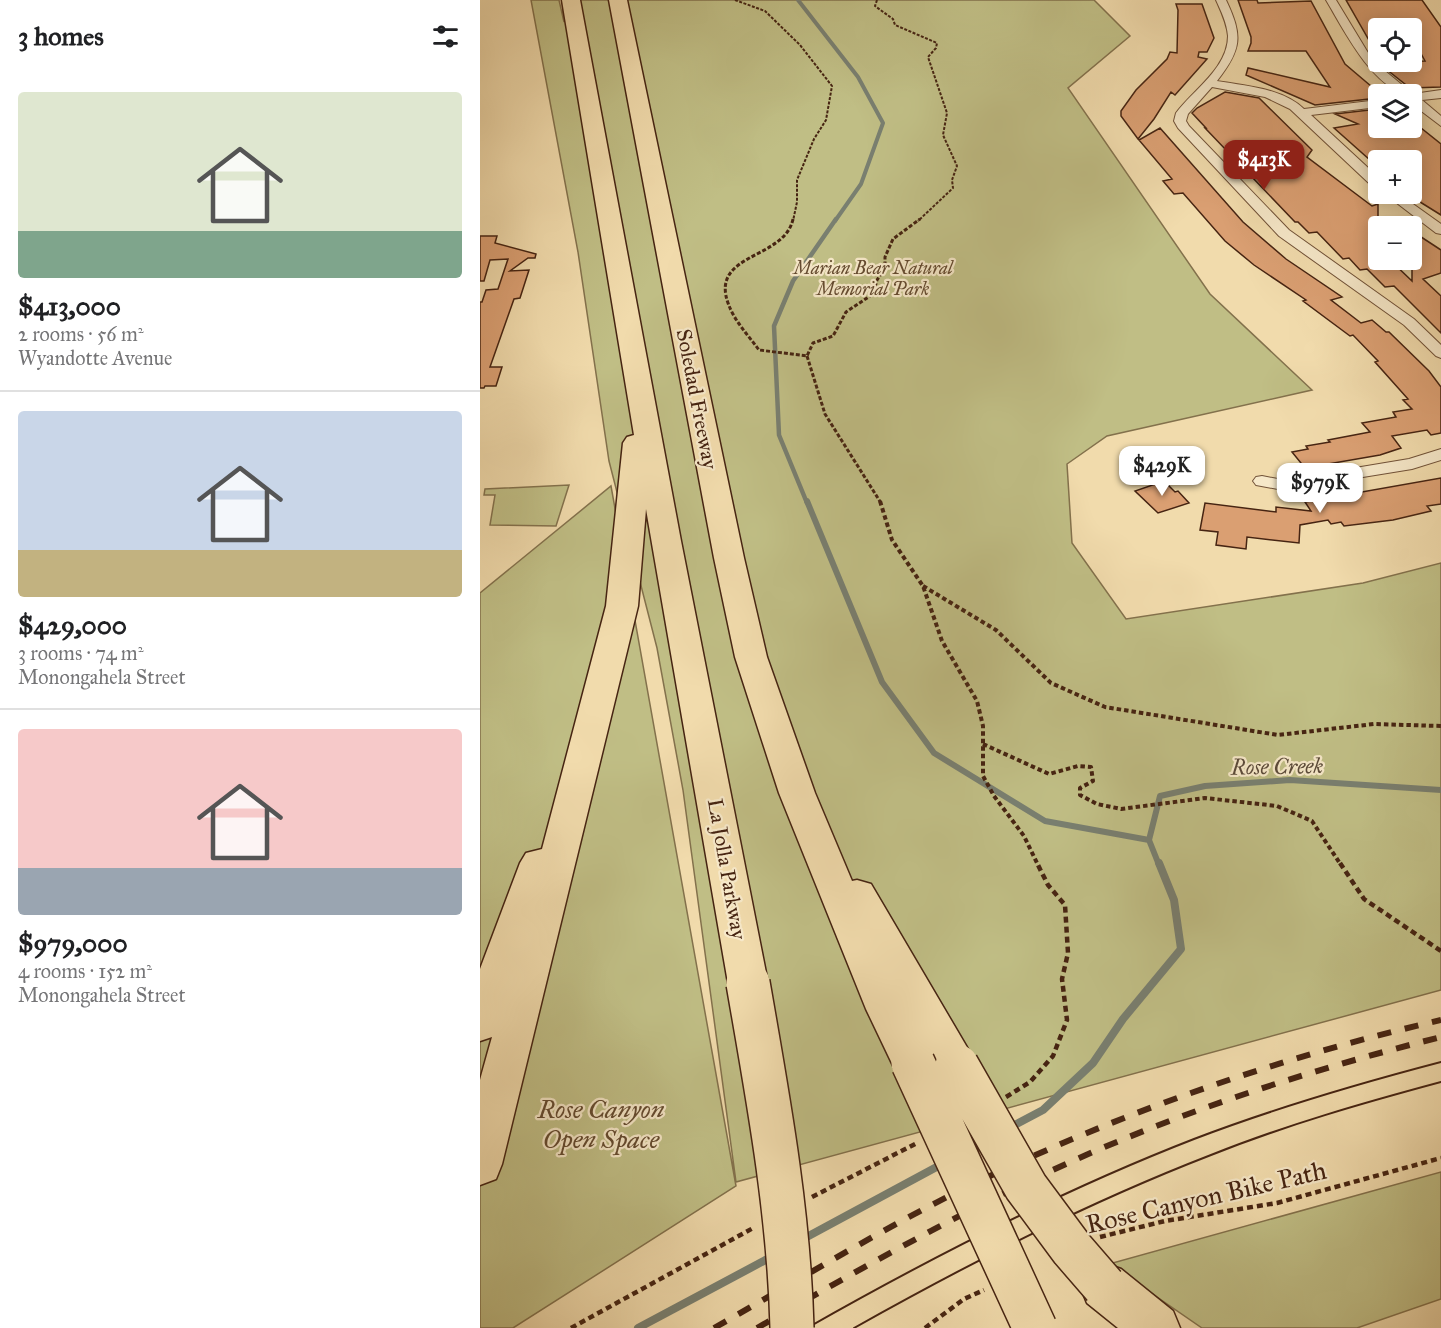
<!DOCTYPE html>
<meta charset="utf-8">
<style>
body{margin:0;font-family:"IM FELL Great Primer",serif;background:#f2f2f2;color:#202124;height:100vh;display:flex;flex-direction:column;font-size:22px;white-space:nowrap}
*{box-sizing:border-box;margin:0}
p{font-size:20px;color:#757577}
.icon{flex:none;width:33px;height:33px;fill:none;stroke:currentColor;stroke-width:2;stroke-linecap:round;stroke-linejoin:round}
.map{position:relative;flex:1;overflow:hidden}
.panel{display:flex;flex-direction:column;background:#fff;width:480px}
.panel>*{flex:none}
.controls{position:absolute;left:888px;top:18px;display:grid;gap:12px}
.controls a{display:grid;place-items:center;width:54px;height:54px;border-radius:6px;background:#fff;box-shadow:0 3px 15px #0003;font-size:30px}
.price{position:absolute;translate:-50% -51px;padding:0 14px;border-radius:12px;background:#fff;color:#222;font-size:20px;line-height:39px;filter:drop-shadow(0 2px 3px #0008)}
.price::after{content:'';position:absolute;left:50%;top:36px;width:18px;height:14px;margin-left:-9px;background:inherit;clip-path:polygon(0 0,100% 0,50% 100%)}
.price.selected{background:#8f2418;color:#fff}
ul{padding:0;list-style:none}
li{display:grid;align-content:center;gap:12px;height:318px;padding:0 18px}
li+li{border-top:2px solid #e0e0e0}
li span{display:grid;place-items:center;height:186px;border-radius:6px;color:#555}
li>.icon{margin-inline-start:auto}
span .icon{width:108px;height:108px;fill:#fffc;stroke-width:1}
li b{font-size:26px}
h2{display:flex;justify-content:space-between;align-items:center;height:72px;padding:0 18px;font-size:26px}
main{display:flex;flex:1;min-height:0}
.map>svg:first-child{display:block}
</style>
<main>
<section class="panel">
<h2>3 homes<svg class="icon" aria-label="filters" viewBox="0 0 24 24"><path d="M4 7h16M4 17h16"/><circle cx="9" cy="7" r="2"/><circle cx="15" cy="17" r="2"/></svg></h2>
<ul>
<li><span style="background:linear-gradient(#dfe7d0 75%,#7fa58c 0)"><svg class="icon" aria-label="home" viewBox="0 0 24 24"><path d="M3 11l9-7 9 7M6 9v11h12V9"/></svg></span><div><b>$413,000</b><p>2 rooms · 56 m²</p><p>Wyandotte Avenue</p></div></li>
<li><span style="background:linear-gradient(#c9d6e8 75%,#c2b280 0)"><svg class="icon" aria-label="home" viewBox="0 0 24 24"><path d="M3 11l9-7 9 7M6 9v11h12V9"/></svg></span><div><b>$429,000</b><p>3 rooms · 74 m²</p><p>Monongahela Street</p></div></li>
<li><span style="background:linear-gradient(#f6c9c9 75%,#9aa5b1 0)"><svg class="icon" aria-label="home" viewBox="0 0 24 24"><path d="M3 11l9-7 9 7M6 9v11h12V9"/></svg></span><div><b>$979,000</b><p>4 rooms · 152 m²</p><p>Monongahela Street</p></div></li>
</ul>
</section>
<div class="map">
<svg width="961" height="1328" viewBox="0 0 961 1328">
<rect width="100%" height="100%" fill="#f1dbac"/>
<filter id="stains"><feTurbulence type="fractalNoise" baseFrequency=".00333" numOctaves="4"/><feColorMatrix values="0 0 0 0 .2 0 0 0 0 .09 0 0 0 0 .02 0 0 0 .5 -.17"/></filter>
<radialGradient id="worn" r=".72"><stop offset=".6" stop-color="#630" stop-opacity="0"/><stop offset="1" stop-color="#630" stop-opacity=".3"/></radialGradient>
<path fill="#c0be85" stroke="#83714c" stroke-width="1.5" d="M51,0H79L84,22L82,0H614L650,36L588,88L730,294L832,390L627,436L587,464L592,543L646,619L883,583L961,563V990L256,1182L203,790L177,648L129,461L98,252Z
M89,485L76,526L10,525L15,495H4L5,489Z
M131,486L256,1186L33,1328H0V593Z
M961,1172V1299L877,1328H722L629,1264Z"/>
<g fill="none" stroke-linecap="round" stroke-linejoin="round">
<path stroke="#797f70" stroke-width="4" d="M318,0L378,77L403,123L381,184L355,221"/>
<path stroke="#797f70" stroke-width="4.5" d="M327,503L299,435L294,326L313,281L356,219"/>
<path stroke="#797f70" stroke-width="6" d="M327,501L402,682L454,753L565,821L669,840
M669,840L680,796L725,786L810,780L961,790
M669,840L679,865"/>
<path stroke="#797f70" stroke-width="8" d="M529,1128L563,1110L613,1063L643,1019L701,949L694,900L679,863
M323,1239L464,1163
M158,1328L293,1256"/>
</g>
<path fill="#da9f72" stroke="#462412" stroke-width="1.5" d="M758,0H777L778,3L831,1L865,64L898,92V98L835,105L766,75L768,68L850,87L826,51H768L771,43V37Z
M866,0H942L961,27V87L930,88L906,69L902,62L945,61L932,37V28H898V56Z
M696,4H722L734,38L727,52H719L718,57L727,59L695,95L691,92L674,119L658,139L641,116V111L656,90L687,59L690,52L697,53L698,10Z
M745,92L779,98L832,150L827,157L892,206L898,204V260H910L932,281V231L961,250V273L943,279L961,296V333L914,286L905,287L887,269L880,270L869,258L863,259L837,232L829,233L818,222H815L725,128H726L712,113L717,108Z
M898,109V128H941L961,144V215L932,197V160H890L854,128L878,124L855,114Z
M680,128L763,222L806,259L862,297L851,300L881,323L892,320L906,332H909L949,371L961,387V433L951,435L947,430L912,436L921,448L900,455L825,468L812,452L828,449L826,446L850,442L848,440L890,432L882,423L916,417L913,412L932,409L923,400L928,399L895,362L898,361L873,335L870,336L823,301L826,300L774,265L745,241L703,193L694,194L683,181L692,179L659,140Z
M0,236H17L15,243L56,254L55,258H48L30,271L49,270L40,298L34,299L10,367H22L16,386H5L4,388H0V302H2L6,290L18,289L28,259L10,260L4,281H0Z
M961,478V504L947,506L951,511L913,520L864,526L861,522L851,524L848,520L820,525L819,543L767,537L766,549L736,545L738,532L720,530L725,503L796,512V507L831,511L825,502Z
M684,481L695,492L698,491L709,503L678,513L655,491Z"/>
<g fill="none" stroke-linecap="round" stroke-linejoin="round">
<defs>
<path id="minor" d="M736,0H746C763,36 762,49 737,81C766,86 802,88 824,109L898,100V107L831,115L898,177V188L893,187L810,109L785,97L732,87L708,114L706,121L709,126L809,230L934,319L961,345V358L956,356L924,325L799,236L698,128L694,121L696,113C713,90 748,68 748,36C747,23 741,11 736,0Z
M846,0H856L893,61L933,94L961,90V98L942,100L961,116V126L932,104V94C895,94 863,28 846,0Z
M905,194H919L961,224V234L956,233Z
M961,449V460L932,469L803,490L776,485L773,481L776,477L782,476L803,480L929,459Z"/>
<path id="motorway" d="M82,0H100L201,541L288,983L282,995L268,1000L254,995L248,983L166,509L158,606L22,1164L16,1179L0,1185V1080L12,1037L0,1041V969L40,863L46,853L62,849L126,606L143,443L147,437L154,435Z
M129,0H147L264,558L287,657L335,793L372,881L377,880L391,884L498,1066L492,1079L477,1085L462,1079L454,1064L448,1076L433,1082L418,1076L386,1009L299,793L255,657L234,558Z
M624,1263L641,1269L693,1311L700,1328H638L607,1303L600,1286L607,1269Z"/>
</defs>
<use href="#minor" stroke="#715238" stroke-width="2"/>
<use href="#motorway" stroke="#462412" stroke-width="3"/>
<path stroke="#462412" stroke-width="2" stroke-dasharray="3 1.5" stroke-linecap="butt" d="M255,0L285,11L320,45L352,86L346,120L334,139L317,180V202L313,221
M397,0L395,6L413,19L415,25L457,43L456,48L448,57L467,113L463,135L477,166L472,180L473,188L438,221"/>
<path stroke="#462412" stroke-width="3" stroke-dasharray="4 2" stroke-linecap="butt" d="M313,219C304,263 218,251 254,316C261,328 271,339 279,350L327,356L333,343L353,336L366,312L393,294L397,280L405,268V257L413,239L440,219
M327,356L345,414L401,503"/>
<path stroke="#462412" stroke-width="4" stroke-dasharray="4.5 3" stroke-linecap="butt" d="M400,501L412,540L443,586L462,641L497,701L503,726V776L514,796L544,836L558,865
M443,586L516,630L571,683L625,707L798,735L894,724L961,726
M503,744L569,774L598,766L611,767L613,781L600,788V795L617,804L641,809L725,798L797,806L832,821L861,865"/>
<path stroke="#462412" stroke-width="4.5" stroke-dasharray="6 4" stroke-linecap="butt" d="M860,863L884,899L961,951
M526,1097L550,1082L573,1056L587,1020L582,979L588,953L585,905L568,885L557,863
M332,1197L437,1143
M620,1237L685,1221L797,1203L961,1158
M91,1328L275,1227
M445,1328L484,1299L504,1290"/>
<use href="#minor" fill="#f6e8c9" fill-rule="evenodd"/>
<use href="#motorway" fill="#f1dbac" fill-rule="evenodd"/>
<path stroke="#462412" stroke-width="2" d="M327,1328C452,1257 580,1191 714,1139C795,1108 877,1084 961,1062
M374,1328C490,1263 607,1203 731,1155C806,1125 883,1103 961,1082"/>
<path stroke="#462412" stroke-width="6" stroke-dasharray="14 14" stroke-linecap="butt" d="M234,1328C326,1276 416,1220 512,1175C656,1107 806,1056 961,1020
M277,1328C389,1264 501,1200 620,1149C730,1102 845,1066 961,1037"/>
<defs>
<path id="motorway-bridge" d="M268,983C288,1098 309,1211 312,1328
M433,1063L555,1328
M477,1066L546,1187L592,1249L624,1286"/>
</defs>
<use href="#motorway-bridge" stroke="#462412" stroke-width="46" stroke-linecap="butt"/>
<use href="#motorway-bridge" stroke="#f1dbac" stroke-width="43"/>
</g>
<g text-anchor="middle" stroke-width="4.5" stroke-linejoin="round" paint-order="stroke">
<g font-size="18" font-style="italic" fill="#644a2f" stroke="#f6e8c9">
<text x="393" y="274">Marian Bear Natural<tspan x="393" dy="21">Memorial Park</tspan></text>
</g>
<g font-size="21" fill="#462412" stroke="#f6e8c9">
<text transform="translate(217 399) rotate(79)" y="7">Soledad Freeway</text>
<text transform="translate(247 869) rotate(80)" y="7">La Jolla Parkway</text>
</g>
<g font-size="22" font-style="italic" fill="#5b4a39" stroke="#f6e8c9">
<text transform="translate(797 766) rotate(-1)" y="8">Rose Creek</text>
</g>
<g font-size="26" font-style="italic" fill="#644a2f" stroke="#f6e8c9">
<text x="121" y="1118">Rose Canyon<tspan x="121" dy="30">Open Space</tspan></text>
</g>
<g font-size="26" fill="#462412" stroke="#f6e8c9">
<text transform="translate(726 1197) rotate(-13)" y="9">Rose Canyon Bike Path</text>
</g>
</g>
<rect width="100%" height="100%" filter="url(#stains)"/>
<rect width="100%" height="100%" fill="url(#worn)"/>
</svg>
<div class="controls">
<a><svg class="icon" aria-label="locate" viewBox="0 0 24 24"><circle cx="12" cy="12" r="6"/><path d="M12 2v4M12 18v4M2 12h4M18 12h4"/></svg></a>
<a><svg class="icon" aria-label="layers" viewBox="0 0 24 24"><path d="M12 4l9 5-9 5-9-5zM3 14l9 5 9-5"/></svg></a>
<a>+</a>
<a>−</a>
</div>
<b class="price selected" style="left:784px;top:191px">$413K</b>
<b class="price" style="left:682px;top:497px">$429K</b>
<b class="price" style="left:840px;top:514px">$979K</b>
</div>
</main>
